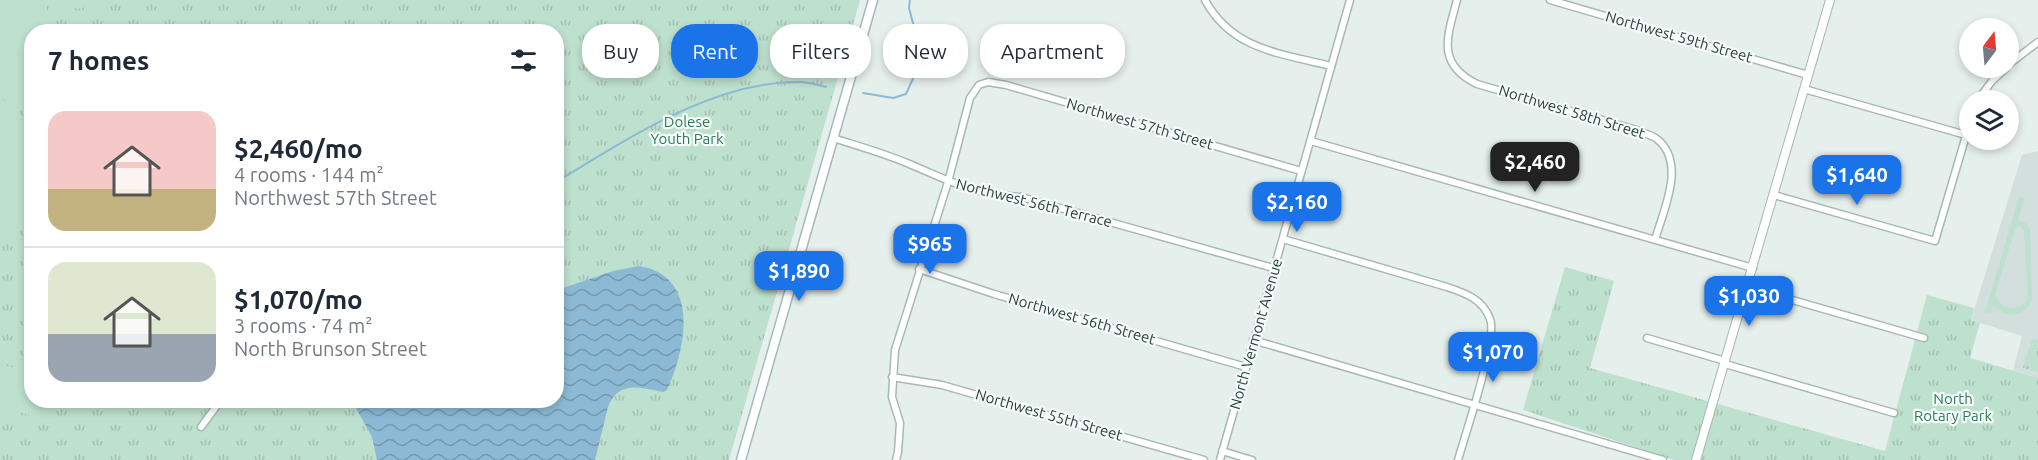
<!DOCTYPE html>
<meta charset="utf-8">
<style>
body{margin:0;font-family:Ubuntu,sans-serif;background:#f2f2f3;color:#1f2937;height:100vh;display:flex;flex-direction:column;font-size:22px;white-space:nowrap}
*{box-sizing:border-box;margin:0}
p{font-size:20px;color:#747a83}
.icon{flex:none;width:33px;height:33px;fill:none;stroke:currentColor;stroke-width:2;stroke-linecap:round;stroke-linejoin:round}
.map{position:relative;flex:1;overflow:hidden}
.panel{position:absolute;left:24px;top:24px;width:540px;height:384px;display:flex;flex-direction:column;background:#fff;border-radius:24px;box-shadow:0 3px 9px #0003}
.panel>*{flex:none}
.hud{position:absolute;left:582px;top:24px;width:570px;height:54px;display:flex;gap:12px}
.needle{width:39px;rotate:16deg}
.tools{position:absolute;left:1959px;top:18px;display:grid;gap:12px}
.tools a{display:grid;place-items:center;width:60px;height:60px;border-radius:50%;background:#fff;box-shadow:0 3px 9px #0003;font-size:30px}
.price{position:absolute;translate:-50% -51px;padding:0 14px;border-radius:12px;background:#1a73e8;color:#fff;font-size:20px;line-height:39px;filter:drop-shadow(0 2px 3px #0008)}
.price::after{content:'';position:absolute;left:50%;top:36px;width:18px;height:14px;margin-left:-9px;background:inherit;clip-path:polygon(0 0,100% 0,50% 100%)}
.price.active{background:#222;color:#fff}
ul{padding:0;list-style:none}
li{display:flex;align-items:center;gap:18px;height:150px;padding:0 24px}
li+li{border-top:2px solid #e0e1e3}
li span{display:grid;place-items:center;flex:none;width:168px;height:120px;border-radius:18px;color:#555}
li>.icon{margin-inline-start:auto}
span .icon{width:72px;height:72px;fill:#fffc;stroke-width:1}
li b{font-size:26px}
h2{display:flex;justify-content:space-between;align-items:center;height:72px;padding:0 24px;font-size:26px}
.pill{padding:0 21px;border-radius:24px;background:#fff;box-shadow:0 3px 9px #0003;font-size:21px;line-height:54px}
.pill.active{background:#1a73e8;color:#fff}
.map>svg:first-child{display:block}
</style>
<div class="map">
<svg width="2038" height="460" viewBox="0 0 2038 460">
<defs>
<pattern id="park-tufts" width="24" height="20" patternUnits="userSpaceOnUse" patternTransform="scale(1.5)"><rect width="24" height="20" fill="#bee0ce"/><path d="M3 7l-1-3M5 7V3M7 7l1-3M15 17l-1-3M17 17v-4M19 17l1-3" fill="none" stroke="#a3c1b2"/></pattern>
<pattern id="water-waves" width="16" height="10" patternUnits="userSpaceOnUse" patternTransform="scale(1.5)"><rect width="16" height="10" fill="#8cbad5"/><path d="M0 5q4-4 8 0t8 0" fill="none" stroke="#7299ae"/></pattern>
</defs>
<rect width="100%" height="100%" fill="#e5efec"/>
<path fill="#d3dfdc" d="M2038,151V378L2013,370L2022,336L1971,320L2022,155Z"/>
<path fill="url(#park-tufts)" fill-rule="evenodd" d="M0,0H860L729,460H0ZM32,32H556V400H32Z
M1565,267L1614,281L1590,368L1885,451L1927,295L1974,308L1971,320L1980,323L1970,358L2038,378V460H1674L1523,410Z
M2032,339L2038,340V372L2023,368Z"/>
<path fill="#bee0ce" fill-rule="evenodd" d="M0,0H46L50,31L32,32L31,99L9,102L3,99L0,82V61L10,52L0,49Z
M70,0H120L77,9L70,5Z
M15,119L21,122L27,163L32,160L31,228L0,227V122Z
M2019,197L2024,199L2018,220L2026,223L2030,229L2032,300C2024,318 2006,319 1993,305L1991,313L1985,312ZM2019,226L2024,230L2028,295L2025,303C2012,312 2002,309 1995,295L2015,229Z
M26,264L31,265V323L11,318Z
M0,364L31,372L32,400L41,401L37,417L0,407Z"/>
<path fill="url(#water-waves)" d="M639,266C701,276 686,349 667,390L664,392C641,388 619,379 608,407L595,460H377L372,437L352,401L556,400L557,290L613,271Z"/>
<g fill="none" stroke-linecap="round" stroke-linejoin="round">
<path stroke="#8cbad5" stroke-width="2" d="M863,93L893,98L906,94L916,72L914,27L909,8L910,0
M556,182C628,139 713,81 799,82C808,82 818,85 826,87"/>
<defs>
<path id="minor" d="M1205,0C1232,50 1280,53 1331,66
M1457,0C1447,37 1436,64 1477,84L1640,131C1645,134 1652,135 1657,139C1687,163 1663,211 1655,240
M1550,0L1808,75
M2008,65L2038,42
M1804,89L1966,135
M1978,100L1992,81L2006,68
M833,138C858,146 883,153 907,163C950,181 973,195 1021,197L1273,268
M1311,141L1753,268
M1774,195L1935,241L1970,122
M1283,239L1447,287C1465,293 1483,299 1490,319C1498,338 1465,435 1458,460
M919,269L994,294L1246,367
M1747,287L1924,338
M1647,338L1725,361
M1253,340L1663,460
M1725,364L1894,413
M892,377L942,385L1204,460
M201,427L221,400
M1222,451L1252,460
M896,460L898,452L900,423L892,397L895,350L948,182L970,98L979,85L988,82L1006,85L1301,171
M1220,460L1350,0"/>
<path id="tertiary" d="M1696,460L1830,0"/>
<path id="secondary" d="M741,460L873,0"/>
</defs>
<use href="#minor" stroke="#a7b8b5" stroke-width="9"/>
<use href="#tertiary" stroke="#a7b8b5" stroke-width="10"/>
<use href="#secondary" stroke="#a3bbb8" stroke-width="11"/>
<use href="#minor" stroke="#fff" stroke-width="6"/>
<use href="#tertiary" stroke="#fff" stroke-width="8"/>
<use href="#secondary" stroke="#fff" stroke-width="8"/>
</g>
<g text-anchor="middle" stroke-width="4.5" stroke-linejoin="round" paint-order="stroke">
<g font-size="15" fill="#234240" stroke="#f6fbf9">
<text transform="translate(1679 37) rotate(16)" y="5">Northwest 59th Street</text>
<text transform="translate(1572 112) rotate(17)" y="5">Northwest 58th Street</text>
<text transform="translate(1140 124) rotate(16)" y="5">Northwest 57th Street</text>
<text transform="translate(1034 203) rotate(14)" y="5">Northwest 56th Terrace</text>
<text transform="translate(1082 319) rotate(16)" y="5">Northwest 56th Street</text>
<text transform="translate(1256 334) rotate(-74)" y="5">North Vermont Avenue</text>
<text transform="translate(1049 415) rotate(16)" y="5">Northwest 55th Street</text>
</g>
<g font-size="15" fill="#2b7b5b" stroke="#f6fbf9">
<text x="687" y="127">Dolese<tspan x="687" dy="17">Youth Park</tspan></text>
<text x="1953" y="404">North<tspan x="1953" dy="17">Rotary Park</tspan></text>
</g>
</g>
</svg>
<div class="tools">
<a><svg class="needle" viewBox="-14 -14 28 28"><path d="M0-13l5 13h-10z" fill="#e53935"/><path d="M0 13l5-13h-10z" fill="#747a83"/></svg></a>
<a><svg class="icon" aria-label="layers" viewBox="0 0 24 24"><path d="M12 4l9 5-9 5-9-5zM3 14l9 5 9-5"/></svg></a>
</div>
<b class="price active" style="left:1535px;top:193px">$2,460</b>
<b class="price" style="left:1857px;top:206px">$1,640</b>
<b class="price" style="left:1297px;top:233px">$2,160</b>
<b class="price" style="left:930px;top:275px">$965</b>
<b class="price" style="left:799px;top:302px">$1,890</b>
<b class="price" style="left:1749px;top:327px">$1,030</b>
<b class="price" style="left:1493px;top:383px">$1,070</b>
<div class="hud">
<a class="pill">Buy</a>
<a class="pill active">Rent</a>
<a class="pill">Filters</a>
<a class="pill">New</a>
<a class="pill">Apartment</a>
</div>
<section class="panel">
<h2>7 homes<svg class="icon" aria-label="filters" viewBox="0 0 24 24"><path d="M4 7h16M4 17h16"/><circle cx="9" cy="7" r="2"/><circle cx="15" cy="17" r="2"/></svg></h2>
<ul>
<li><span style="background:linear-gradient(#f6c9c9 65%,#c2b280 0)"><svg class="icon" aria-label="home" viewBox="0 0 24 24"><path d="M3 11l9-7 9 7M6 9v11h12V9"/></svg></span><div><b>$2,460/mo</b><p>4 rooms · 144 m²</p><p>Northwest 57th Street</p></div></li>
<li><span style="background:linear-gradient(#dfe7d0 60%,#9aa5b1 0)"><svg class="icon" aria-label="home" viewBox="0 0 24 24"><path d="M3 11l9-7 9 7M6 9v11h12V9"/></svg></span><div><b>$1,070/mo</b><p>3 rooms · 74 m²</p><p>North Brunson Street</p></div></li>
</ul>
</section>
</div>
